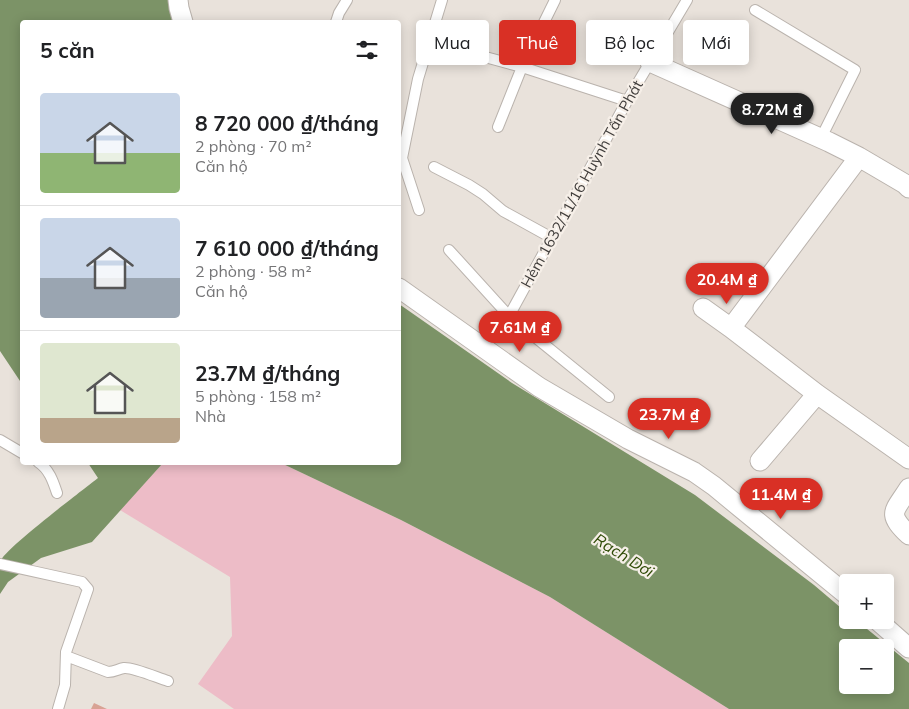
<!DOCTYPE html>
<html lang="vi">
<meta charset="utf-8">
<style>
body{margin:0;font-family:Mulish,sans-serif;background:#f6f6f6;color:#202124;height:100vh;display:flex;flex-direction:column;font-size:19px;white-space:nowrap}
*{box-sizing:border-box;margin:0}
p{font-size:16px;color:#757577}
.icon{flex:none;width:28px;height:28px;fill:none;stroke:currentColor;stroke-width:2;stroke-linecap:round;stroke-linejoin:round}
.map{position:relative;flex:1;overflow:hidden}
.panel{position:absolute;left:20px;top:20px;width:381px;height:445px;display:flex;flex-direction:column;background:#fff;border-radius:5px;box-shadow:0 2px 12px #0003}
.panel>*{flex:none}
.hud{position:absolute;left:416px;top:20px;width:418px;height:45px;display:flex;gap:10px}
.fabs{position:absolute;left:839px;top:574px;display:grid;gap:10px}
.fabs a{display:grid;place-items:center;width:55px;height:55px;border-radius:5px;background:#fff;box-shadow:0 2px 12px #0003;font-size:25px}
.price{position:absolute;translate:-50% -42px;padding:0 11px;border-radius:18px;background:#d93025;color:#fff;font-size:16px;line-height:32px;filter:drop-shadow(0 1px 2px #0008)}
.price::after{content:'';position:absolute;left:50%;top:30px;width:15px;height:11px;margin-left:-8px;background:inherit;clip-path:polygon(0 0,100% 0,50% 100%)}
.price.selected{background:#222;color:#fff}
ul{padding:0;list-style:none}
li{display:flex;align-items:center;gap:15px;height:125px;padding:0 20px}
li+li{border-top:1px solid #e0e0e0}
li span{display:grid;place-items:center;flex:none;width:140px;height:100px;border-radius:5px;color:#555}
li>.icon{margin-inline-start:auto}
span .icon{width:60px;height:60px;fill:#fffc;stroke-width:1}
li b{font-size:21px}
h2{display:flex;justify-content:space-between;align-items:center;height:60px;padding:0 20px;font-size:21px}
.pill{padding:0 18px;border-radius:5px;background:#fff;box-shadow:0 2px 12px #0003;font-size:18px;line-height:45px}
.pill.selected{background:#d93025;color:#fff}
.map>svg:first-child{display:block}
</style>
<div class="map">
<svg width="909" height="709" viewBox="0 0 909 709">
<rect width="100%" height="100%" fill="#e9e2db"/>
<path fill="#edbcc7" d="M163,463H281L401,520L550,597L729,709H234L198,684L232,636L230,577L120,510Z"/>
<path fill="#7c9367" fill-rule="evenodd" d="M0,0H169L173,22H22V384L0,351Z
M399,304L512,383L695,495L814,585L847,613L848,620H856L909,663V709H729L550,597L401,520L281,463L399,462ZM848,648H885V685H848Z
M88,463H163L92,542L41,558L8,582L0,594C0,586 0,570 0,562C3,550 83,490 98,478Z"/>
<path fill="#d8a294" d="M94,703L107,709H91Z"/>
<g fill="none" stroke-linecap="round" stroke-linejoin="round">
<defs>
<path id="lane" d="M755,10L855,70L821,138
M336,22L339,13L347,0
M430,42L522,67L627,101
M498,127L522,67L555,0
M434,167L469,185L483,194L503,211L552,238
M419,210L402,158L418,79L442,0
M449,250L509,316L609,397
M509,316L627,101L687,0
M0,440L22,453
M38,462C49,469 53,481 57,493
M0,564L82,582L88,589L66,652L65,685L58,709
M66,656L108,672C115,672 118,669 124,668C133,667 158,678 168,681"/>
<path id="street" d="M178,0L179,8L183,22
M650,62L829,142L859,157L905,184L909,188
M859,157L731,328L817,394L909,459
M399,288L539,387L628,439L694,472L714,486L848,596
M703,308L731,328
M760,461L817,394
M909,488C894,512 886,513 909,535
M877,620L909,648"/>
</defs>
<use href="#lane" stroke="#bab3ad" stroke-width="12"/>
<use href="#street" stroke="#bab3ad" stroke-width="21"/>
<use href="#lane" stroke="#fff" stroke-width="10"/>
<use href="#street" stroke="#fff" stroke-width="19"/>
</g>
<g text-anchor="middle" stroke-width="4.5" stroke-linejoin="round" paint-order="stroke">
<g font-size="15" fill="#3f3c3a" stroke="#f6efe8">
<text transform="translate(582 184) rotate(-61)" y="5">Hẻm 1632/11/16 Huỳnh Tấn Phát</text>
</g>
<g font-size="16" font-style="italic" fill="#304c07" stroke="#f6efe8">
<text transform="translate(624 555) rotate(32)" y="6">Rạch Dơi</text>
</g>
</g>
</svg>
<div class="fabs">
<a>+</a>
<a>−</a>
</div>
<b class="price selected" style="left:772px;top:135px">8.72M ₫</b>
<b class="price" style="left:727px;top:305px">20.4M ₫</b>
<b class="price" style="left:520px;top:353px">7.61M ₫</b>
<b class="price" style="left:669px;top:440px">23.7M ₫</b>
<b class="price" style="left:781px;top:520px">11.4M ₫</b>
<div class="hud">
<a class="pill">Mua</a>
<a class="pill selected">Thuê</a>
<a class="pill">Bộ lọc</a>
<a class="pill">Mới</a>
</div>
<section class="panel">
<h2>5 căn<svg class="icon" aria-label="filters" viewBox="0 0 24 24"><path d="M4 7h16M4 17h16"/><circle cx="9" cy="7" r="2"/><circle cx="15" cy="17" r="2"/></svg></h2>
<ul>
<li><span style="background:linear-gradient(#c9d6e8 60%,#8fb573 0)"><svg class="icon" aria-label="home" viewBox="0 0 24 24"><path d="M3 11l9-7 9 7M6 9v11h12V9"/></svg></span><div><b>8 720 000 ₫/tháng</b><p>2 phòng · 70 m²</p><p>Căn hộ</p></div></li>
<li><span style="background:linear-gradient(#c9d6e8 60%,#9aa5b1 0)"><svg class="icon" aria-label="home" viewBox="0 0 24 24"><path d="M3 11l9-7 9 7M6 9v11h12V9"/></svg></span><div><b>7 610 000 ₫/tháng</b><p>2 phòng · 58 m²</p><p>Căn hộ</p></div></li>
<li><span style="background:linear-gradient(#dfe7d0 75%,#b9a48a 0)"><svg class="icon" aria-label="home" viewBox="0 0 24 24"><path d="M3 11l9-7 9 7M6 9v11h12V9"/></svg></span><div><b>23.7M ₫/tháng</b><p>5 phòng · 158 m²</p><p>Nhà</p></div></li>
</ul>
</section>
</div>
